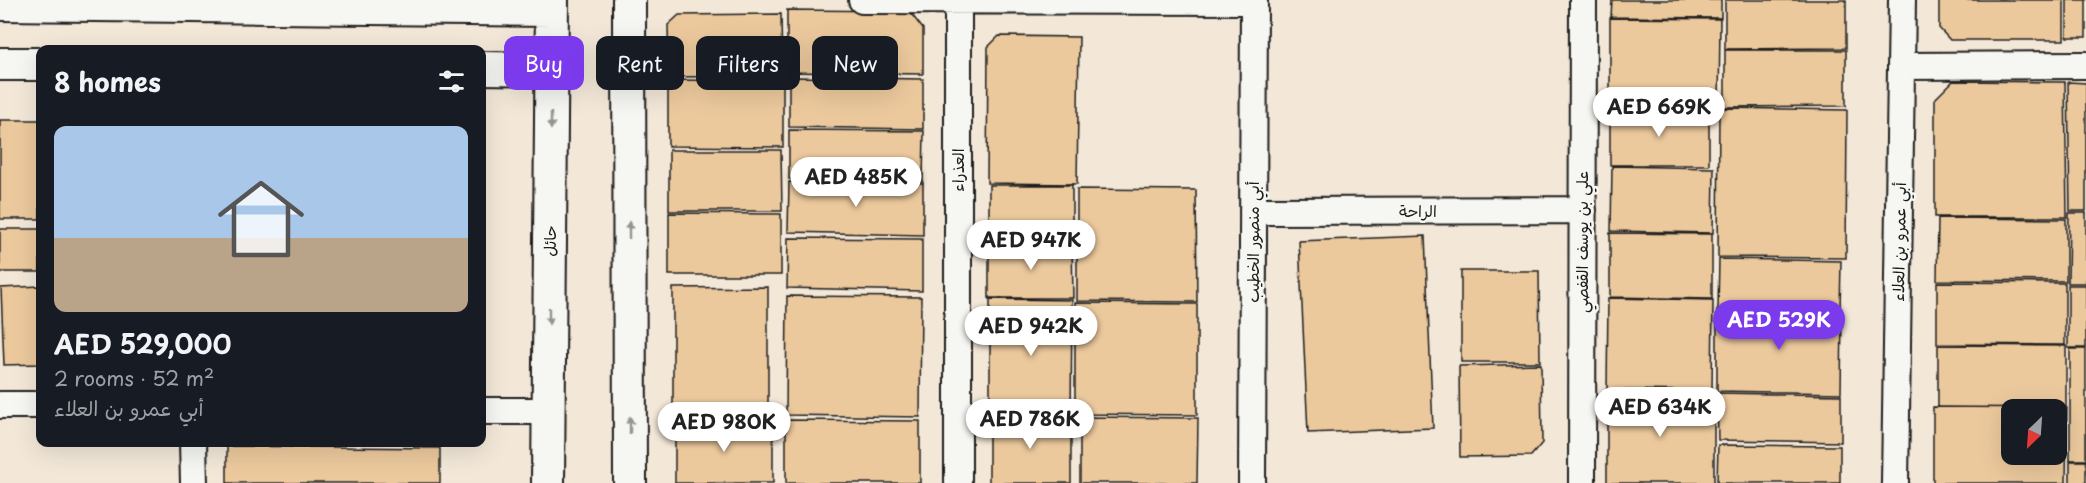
<!DOCTYPE html>
<meta charset="utf-8">
<style>
body{margin:0;font-family:"Playpen Sans","Playpen Sans Arabic",sans-serif;background:#242831;color:#f1f3f6;height:100vh;display:flex;flex-direction:column;font-size:22px;white-space:nowrap}
*{box-sizing:border-box;margin:0}
p{font-size:20px;color:#9ea1a6}
.icon{flex:none;width:33px;height:33px;fill:none;stroke:currentColor;stroke-width:2;stroke-linecap:round;stroke-linejoin:round}
.map{position:relative;flex:1;overflow:hidden}
.panel{position:absolute;left:36px;top:45px;width:450px;height:402px;display:flex;flex-direction:column;background:#171b24;border-radius:12px;box-shadow:0 6px 24px #0002}
.panel>*{flex:none}
.top-card{position:absolute;left:504px;top:36px;width:570px;height:54px;display:flex;gap:12px}
.needle{width:39px;rotate:205deg}
.fabs{position:absolute;left:2001px;top:399px;display:grid;gap:12px}
.fabs a{display:grid;place-items:center;width:66px;height:66px;border-radius:12px;background:#171b24;box-shadow:0 6px 24px #0002;font-size:30px}
.price{position:absolute;translate:-50% -51px;padding:0 14px;border-radius:21px;background:#fff;color:#222;font-size:20px;line-height:39px;filter:drop-shadow(0 2px 3px #0008)}
.price::after{content:'';position:absolute;left:50%;top:36px;width:18px;height:14px;margin-left:-9px;background:inherit;clip-path:polygon(0 0,100% 0,50% 100%)}
.price.selected{background:#7c3aed;color:#fff}
ul{padding:0;list-style:none}
li{display:grid;align-content:center;gap:12px;height:318px;padding:0 18px}
li span{display:grid;place-items:center;height:186px;border-radius:12px;color:#555}
li>.icon{margin-inline-start:auto}
span .icon{width:108px;height:108px;fill:#fffc;stroke-width:1}
li b{font-size:26px}
h2{display:flex;justify-content:space-between;align-items:center;height:72px;padding:0 18px;font-size:26px}
.pill{padding:0 21px;border-radius:12px;background:#171b24;box-shadow:0 6px 24px #0002;font-size:21px;line-height:54px}
.pill.selected{background:#7c3aed;color:#fff}
.map>svg:first-child{display:block}
</style>
<div class="map">
<svg width="2086" height="483" viewBox="0 0 2086 483">
<rect width="100%" height="100%" fill="#f3e8d8"/>
<filter id="ink" filterUnits="userSpaceOnUse"><feTurbulence type="fractalNoise" baseFrequency=".0167" numOctaves="2"/><feDisplacementMap in="SourceGraphic" scale="12" xChannelSelector="R" yChannelSelector="G"/><feConvolveMatrix kernelMatrix="1 2 1 2 8 2 1 2 1" color-interpolation-filters="sRGB"/></filter>
<g filter="url(#ink)">
<path fill="#ecc99d" stroke="#1c1c1c" stroke-width="1.5" fill-rule="evenodd" d="M1612,0H1721V18L1611,17Z
M1725,0H1846V48L1725,49Z
M1939,0H2064V40H1950L1939,28Z
M2067,0H2086V37H2067Z
M787,10L909,11L923,29V74L787,72Z
M781,14L782,76L669,77L668,25L679,15Z
M1610,18L1720,19L1719,109L1610,108Z
M999,36L1079,37L1077,184L987,183L988,47Z
M1725,50H1846V106L1725,107Z
M789,77L923,79V129L789,127Z
M668,80L783,81V147L668,146Z
M1953,81L2065,82L2067,217H1935V99Z
M2068,82L2086,83V211H2070Z
M1719,108L1847,110L1846,258L1718,257Z
M1610,111L1709,112V165H1610Z
M0,120H40V219H0Z
M789,130L924,131L923,181L789,179Z
M669,150H781L782,211H669Z
M1612,166L1714,168L1713,233L1611,231Z
M789,182L923,183V235L788,232Z
M989,185H1072V243L989,244Z
M1077,189L1196,190L1197,302L1077,301Z
M669,213L781,214V275H669Z
M2069,213H2086V283H2068Z
M1938,218L2066,219V281L1937,280Z
M0,229H40V272H0Z
M1610,233L1712,234V299L1610,297Z
M1425,236L1433,428L1308,433L1299,241Z
M788,238L922,239V291L787,288Z
M989,243L1072,244L1073,298H989Z
M1719,259L1841,261L1840,311L1718,309Z
M1461,271H1539L1540,362H1461Z
M1937,282L2065,283V345L1937,344Z
M2068,285H2086V348H2068Z
M40,286V364L4,365L1,288Z
M768,287V406H673V288Z
M787,296L921,297L920,417L786,415Z
M1608,298L1713,300L1712,391L1607,390Z
M990,299L1072,300L1071,415H990Z
M1075,303L1197,304V415L1075,414Z
M1717,310L1842,312L1841,393L1717,391Z
M1938,345L2066,346V408L1938,407Z
M2070,349H2086V460H2070Z
M1541,364L1542,443L1531,456L1460,457L1459,366Z
M1607,392L1714,393V483H1607Z
M1717,393L1841,395V442L1718,440Z
M1933,407L2067,408L2066,483H1933ZM2012,410H2056V454H2012Z
M989,417H1071V483H989Z
M1080,417L1198,418L1197,483H1080Z
M786,420L920,421V483H786Z
M675,423H773V483H675Z
M1718,445L1840,446V483H1717Z
M227,446L440,448V483H227Z
M2070,461H2086V483H2070Z"/>
<g fill="none" stroke-linecap="round" stroke-linejoin="round">
<defs>
<path id="minor" d="M862,0L1254,1
M958,1V483
M1903,66L2086,65
M1253,211L1583,210
M0,405H40
M482,411H549
M193,442L194,483
M1252,483L1254,0
M1582,483L1583,0
M1895,483L1902,0"/>
<path id="tertiary" d="M629,0L630,483
M0,4L552,10
M0,64H40
M482,68L551,69
M548,483L552,0"/>
</defs>
<use href="#minor" stroke="#1c1c1c" stroke-width="30"/>
<use href="#tertiary" stroke="#1c1c1c" stroke-width="36"/>
<use href="#minor" stroke="#f6f6f2" stroke-width="26"/>
<use href="#tertiary" stroke="#f6f6f2" stroke-width="32"/>
</g>
<defs><path id="oneway-solid" d="M-6-.8H1V-3.2L6.5 0L1 3.2V.8H-6Z" transform="scale(1.5)"/></defs>
<g fill="#949492">
<use href="#oneway-solid" transform="translate(551 121) rotate(90)"/>
<use href="#oneway-solid" transform="translate(629 230) rotate(-90)"/>
<use href="#oneway-solid" transform="translate(549 316) rotate(90)"/>
<use href="#oneway-solid" transform="translate(630 425) rotate(-90)"/>
</g>
</g>
<g text-anchor="middle" stroke-width="5" stroke-linejoin="round" paint-order="stroke">
<g font-size="16" fill="#1c1c1c" stroke="#f6f6f2">
<text transform="translate(958 170) rotate(-90)" y="6">العذراء</text>
<text x="1418" y="217">الراحة</text>
<text transform="translate(550 241) rotate(-90)" y="6">حائل</text>
<text transform="translate(1253 242) rotate(-90)" y="6">أبي منصور الخطيب</text>
<text transform="translate(1582 242) rotate(-90)" y="6">علي بن يوسف القفصي</text>
<text transform="translate(1899 242) rotate(-89)" y="6">أبي عمرو بن العلاء</text>
</g>
</g>
</svg>
<div class="fabs">
<a><svg class="needle" viewBox="-14 -14 28 28"><path d="M0-13l5 13h-10z" fill="#e53935"/><path d="M0 13l5-13h-10z" fill="#9ea1a6"/></svg></a>
</div>
<b class="price" style="left:1659px;top:138px">AED 669K</b>
<b class="price" style="left:856px;top:208px">AED 485K</b>
<b class="price" style="left:1031px;top:271px">AED 947K</b>
<b class="price selected" style="left:1779px;top:351px">AED 529K</b>
<b class="price" style="left:1031px;top:357px">AED 942K</b>
<b class="price" style="left:1660px;top:438px">AED 634K</b>
<b class="price" style="left:1030px;top:450px">AED 786K</b>
<b class="price" style="left:724px;top:453px">AED 980K</b>
<div class="top-card">
<a class="pill selected">Buy</a>
<a class="pill">Rent</a>
<a class="pill">Filters</a>
<a class="pill">New</a>
</div>
<section class="panel">
<h2>8 homes<svg class="icon" aria-label="filters" viewBox="0 0 24 24"><path d="M4 7h16M4 17h16"/><circle cx="9" cy="7" r="2"/><circle cx="15" cy="17" r="2"/></svg></h2>
<ul>
<li><span style="background:linear-gradient(#a9c7e8 60%,#b9a48a 0)"><svg class="icon" aria-label="home" viewBox="0 0 24 24"><path d="M3 11l9-7 9 7M6 9v11h12V9"/></svg></span><div><b>AED 529,000</b><p>2 rooms · 52 m²</p><p>أبي عمرو بن العلاء</p></div></li>
</ul>
</section>
</div>
